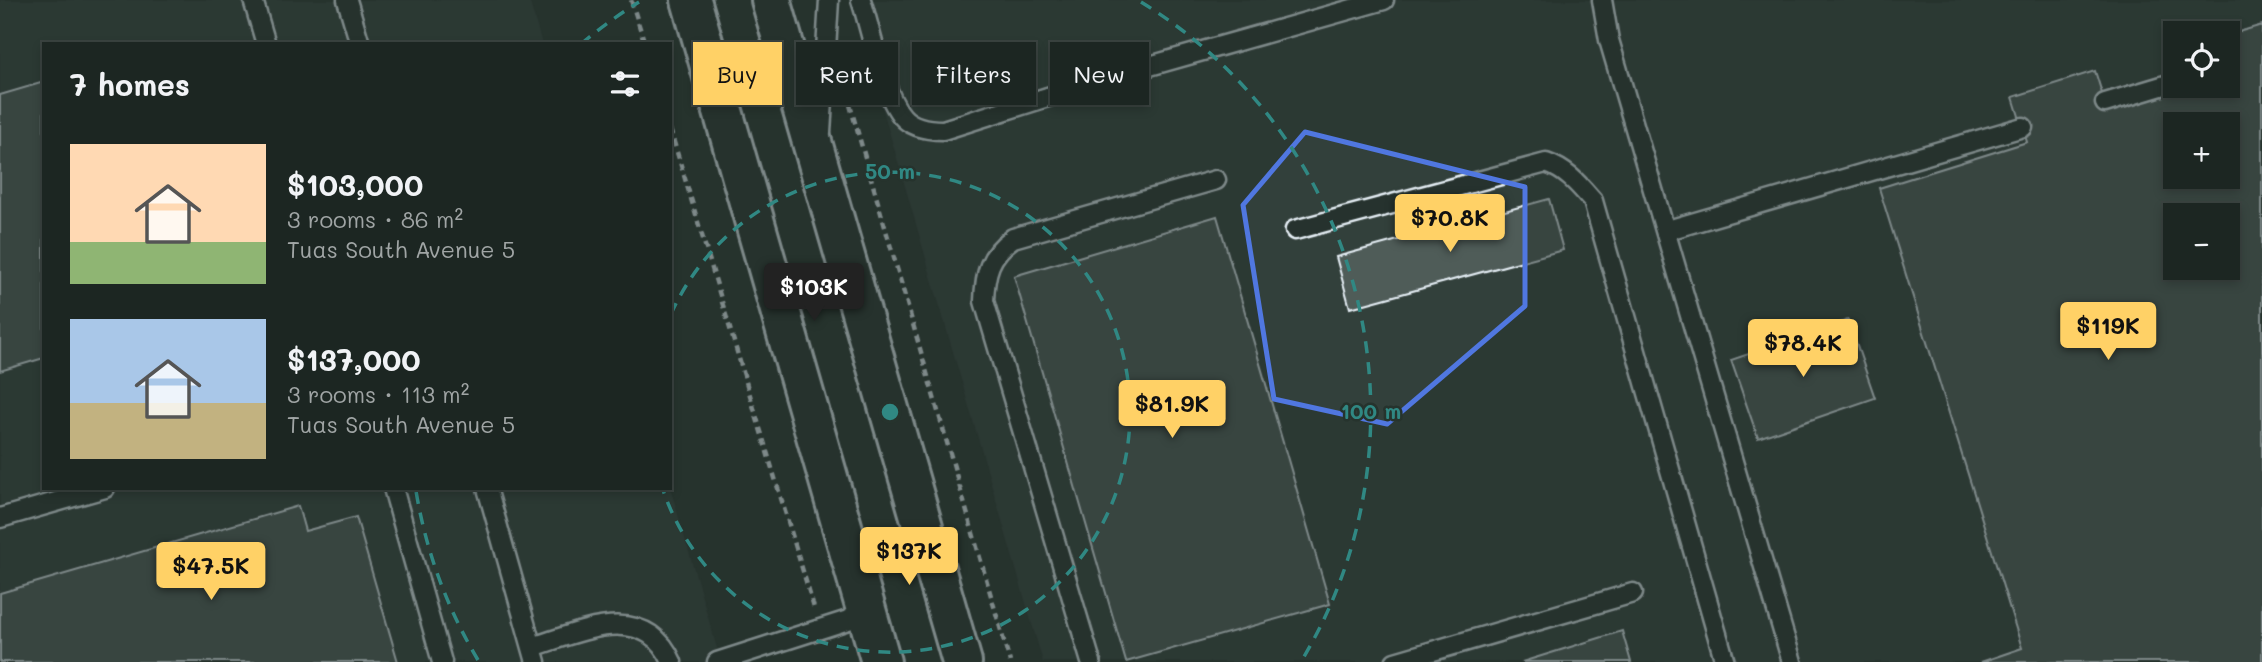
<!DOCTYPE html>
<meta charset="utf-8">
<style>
body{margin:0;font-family:Mali,sans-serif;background:#252e2a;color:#f1f3f6;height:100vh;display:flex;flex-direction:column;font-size:26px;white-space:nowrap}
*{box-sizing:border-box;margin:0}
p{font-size:23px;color:#a0a5a5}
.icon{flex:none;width:38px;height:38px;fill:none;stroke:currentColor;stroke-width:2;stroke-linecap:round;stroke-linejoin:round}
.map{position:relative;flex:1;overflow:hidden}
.panel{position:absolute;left:42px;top:42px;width:630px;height:448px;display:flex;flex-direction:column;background:#1c2622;border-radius:0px;box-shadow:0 4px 10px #0003,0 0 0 2px #3a4340}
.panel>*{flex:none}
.banner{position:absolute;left:693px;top:42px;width:665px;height:63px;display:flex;gap:14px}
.fabs{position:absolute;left:2163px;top:21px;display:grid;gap:14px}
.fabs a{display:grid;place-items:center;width:77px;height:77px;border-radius:0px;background:#1c2622;box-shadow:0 4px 10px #0003,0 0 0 2px #3a4340;font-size:35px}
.price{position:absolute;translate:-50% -60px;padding:0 16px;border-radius:7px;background:#ffd166;color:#111;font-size:23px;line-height:46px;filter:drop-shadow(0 2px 4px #0008)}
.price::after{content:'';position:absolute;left:50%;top:42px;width:21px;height:16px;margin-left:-10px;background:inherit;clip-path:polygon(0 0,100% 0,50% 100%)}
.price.selected{background:#222;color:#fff}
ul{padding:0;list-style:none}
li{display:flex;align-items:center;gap:21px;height:175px;padding:0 28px}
li span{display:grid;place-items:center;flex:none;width:196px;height:140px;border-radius:0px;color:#555}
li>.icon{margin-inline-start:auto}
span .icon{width:84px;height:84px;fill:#fffc;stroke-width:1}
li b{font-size:30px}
h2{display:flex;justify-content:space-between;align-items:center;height:84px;padding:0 28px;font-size:30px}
.chip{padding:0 24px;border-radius:0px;background:#1c2622;box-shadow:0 4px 10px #0003,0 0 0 2px #3a4340;font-size:24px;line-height:63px}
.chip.selected{background:#ffd166;color:#111}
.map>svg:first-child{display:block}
</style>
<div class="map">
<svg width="2262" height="662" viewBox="0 0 2262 662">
<rect width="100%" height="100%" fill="#26332d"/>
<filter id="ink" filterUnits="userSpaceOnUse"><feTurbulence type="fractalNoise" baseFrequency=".0143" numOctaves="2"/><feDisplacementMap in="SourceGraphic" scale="14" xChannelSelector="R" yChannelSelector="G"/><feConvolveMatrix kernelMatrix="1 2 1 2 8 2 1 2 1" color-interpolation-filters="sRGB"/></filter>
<g filter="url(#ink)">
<path fill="#333f3a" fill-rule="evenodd" d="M0,0H529L542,44H44V488L670,487L721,662H0Z
M851,0H2262V662H1043ZM2175,33H2228V86H2175ZM2175,124H2228V177H2175ZM2175,215H2228V268H2175Z"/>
<path fill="#505c59" stroke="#e8f1f8" stroke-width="2" fill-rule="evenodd" d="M2262,25V662H1981L2022,648L1879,188L2027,142L2013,97L2095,71L2106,106L2175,86H2228V35ZM2175,124H2228V177H2175ZM2175,215H2228V268H2175Z
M44,82V358L0,371V95Z
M1549,199L1563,250L1350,308L1336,257Z
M1217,216L1330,604L1126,662L1014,276Z
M1848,320L1875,398L1758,438L1731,360Z
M298,506L305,531L356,517L398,662H0V593Z
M1622,631L1631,662H1522Z"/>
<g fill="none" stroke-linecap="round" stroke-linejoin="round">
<defs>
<path id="service" d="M253,0L266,44
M347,0L360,44
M861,0C871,30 883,94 902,116C911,127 929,130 943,130L1114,76L1384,0
M1602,0L1609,40L1792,662
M2105,103L2175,82
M821,133L829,0
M1295,230L1546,163C1567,170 1579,185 1593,201L1725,662
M1668,230L2023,127
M393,488L442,662
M487,488L536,662
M0,518L105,488
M532,647C578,633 645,600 672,662
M717,662L867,614
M1091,662L984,301C985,273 989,255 1013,238L1216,180
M1395,662L1633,593"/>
<path id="tertiary" d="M691,0L881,662
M771,0L962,662"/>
</defs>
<use href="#service" stroke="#e8f1f8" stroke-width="23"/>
<use href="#tertiary" stroke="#e8f1f8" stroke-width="44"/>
<path stroke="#e8f1f8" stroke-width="4.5" stroke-dasharray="7 5" stroke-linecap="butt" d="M631,0L645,44
M850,105L1010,662
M670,129L814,608"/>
<use href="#service" stroke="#26332d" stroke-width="18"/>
<use href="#tertiary" stroke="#26332d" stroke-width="38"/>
</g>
</g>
<path d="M0 0H2262V662H0ZM1305,132L1525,187V306L1387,424L1274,399L1243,205Z" fill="#26332d" fill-opacity=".55" fill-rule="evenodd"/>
<path fill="none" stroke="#5077e0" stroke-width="5" stroke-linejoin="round" d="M1305,132L1525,187V306L1387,424L1274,399L1243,205Z"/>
<g fill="none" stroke="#308883" stroke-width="3.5" stroke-dasharray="12 9">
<path d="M671 314A240 240 0 1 1 663 490"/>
<path d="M478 660A481 481 0 0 1 416 491M581 44A481 481 0 0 1 639 2M1141 2A481 481 0 0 1 1302 660"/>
</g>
<circle cx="890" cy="412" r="10" fill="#308883" stroke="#26332d" stroke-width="3.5"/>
<g font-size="21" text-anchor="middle" font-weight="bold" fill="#308883" stroke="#26332d" stroke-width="5" stroke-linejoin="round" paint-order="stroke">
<text x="890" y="179">50 m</text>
<text x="1371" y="419">100 m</text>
</g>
</svg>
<div class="fabs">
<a><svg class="icon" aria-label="locate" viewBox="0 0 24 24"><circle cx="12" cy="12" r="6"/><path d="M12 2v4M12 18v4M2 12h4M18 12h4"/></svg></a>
<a>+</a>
<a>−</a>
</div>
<b class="price" style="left:1450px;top:254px">$70.8K</b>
<b class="price selected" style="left:814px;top:323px">$103K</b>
<b class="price" style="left:2108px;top:362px">$119K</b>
<b class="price" style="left:1803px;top:379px">$78.4K</b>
<b class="price" style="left:1172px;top:440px">$81.9K</b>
<b class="price" style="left:909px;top:587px">$137K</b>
<b class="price" style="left:211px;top:602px">$47.5K</b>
<div class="banner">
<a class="chip selected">Buy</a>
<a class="chip">Rent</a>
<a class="chip">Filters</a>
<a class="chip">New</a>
</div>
<section class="panel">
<h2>7 homes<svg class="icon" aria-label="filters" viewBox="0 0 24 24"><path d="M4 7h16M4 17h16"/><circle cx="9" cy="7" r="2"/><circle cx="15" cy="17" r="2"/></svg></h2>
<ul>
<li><span style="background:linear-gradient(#ffd9b3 70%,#8fb573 0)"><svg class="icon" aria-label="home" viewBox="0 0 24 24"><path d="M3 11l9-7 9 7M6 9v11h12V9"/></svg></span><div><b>$103,000</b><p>3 rooms · 86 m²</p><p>Tuas South Avenue 5</p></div></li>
<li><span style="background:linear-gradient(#a9c7e8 60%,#c2b280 0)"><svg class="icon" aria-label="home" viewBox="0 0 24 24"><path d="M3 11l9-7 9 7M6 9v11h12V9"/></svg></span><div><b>$137,000</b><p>3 rooms · 113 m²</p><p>Tuas South Avenue 5</p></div></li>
</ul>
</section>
</div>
